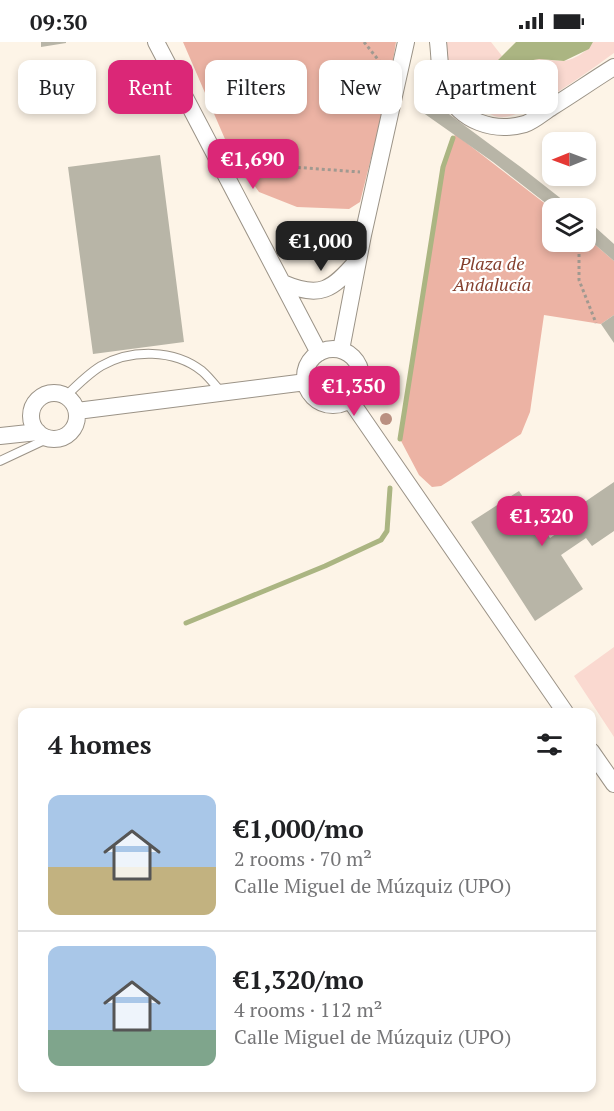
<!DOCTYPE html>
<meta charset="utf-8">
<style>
body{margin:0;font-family:"PT Serif",serif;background:#f2f2f2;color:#202124;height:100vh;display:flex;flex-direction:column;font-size:22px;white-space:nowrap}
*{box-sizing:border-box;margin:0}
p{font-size:20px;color:#757577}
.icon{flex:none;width:33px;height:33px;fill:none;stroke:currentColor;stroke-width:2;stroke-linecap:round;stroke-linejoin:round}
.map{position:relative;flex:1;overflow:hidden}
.panel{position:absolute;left:18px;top:666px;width:578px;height:384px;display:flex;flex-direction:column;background:#fff;border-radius:12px;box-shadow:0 3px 9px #0003}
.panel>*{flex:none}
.hud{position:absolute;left:18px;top:18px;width:579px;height:54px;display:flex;gap:12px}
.needle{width:39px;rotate:269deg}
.fabs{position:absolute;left:542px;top:90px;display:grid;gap:12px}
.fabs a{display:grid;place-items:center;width:54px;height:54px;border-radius:12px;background:#fff;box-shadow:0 3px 9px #0003;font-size:30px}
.price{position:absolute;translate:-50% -51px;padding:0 14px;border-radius:12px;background:#db2777;color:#fff;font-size:20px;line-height:39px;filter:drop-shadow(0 2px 3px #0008)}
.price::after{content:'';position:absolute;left:50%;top:36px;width:18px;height:14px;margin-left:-9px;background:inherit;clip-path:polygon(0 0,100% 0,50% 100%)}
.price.current{background:#222;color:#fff}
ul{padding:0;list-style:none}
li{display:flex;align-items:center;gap:18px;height:150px;padding:0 30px}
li+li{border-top:2px solid #e0e0e0}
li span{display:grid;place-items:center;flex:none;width:168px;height:120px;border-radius:12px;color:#555}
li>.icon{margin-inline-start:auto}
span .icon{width:72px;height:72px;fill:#fffc;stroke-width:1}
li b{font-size:26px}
h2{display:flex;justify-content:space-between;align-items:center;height:72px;padding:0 30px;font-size:26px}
.pill{padding:0 21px;border-radius:12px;background:#fff;box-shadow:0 3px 9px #0003;font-size:21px;line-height:54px}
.pill.current{background:#db2777;color:#fff}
.status{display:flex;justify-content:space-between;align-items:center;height:42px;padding:0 30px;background:#fff;direction:ltr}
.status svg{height:16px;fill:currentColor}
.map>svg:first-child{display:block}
</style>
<div class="status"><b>09:30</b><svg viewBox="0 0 49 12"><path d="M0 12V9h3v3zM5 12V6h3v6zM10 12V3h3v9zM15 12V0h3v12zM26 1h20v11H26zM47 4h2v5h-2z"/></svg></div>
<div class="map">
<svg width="614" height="1069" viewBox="0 0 614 1069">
<rect width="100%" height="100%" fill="#fdf4e7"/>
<path fill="#fad9d0" d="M443,0H491L502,14L480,36L466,55L456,39L449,40Z
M593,0H614V11C592,27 527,75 503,75C492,76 482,67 474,61C486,36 511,20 538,17C546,17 554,19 562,19C573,19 588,9 593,0Z
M614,605V695L574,634Z"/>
<path fill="#ecb3a4" d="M183,0H396L388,49L360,160L349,167L297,165L259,150L231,111Z
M455,92L552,167V200H585V194L614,219V273L601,282L544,273L530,370L521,392L449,439L441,444L432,445L419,433L400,397L443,125Z"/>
<path fill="#abb582" d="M516,0H593L589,7L564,19L539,17L522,20L496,33L482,46L475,58L468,53L480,36Z"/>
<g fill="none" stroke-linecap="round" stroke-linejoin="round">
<path stroke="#abb582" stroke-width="5" d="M400,397L443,125L453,96
M186,581L325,524L381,498L387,489L390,446"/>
</g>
<path fill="#b8b5a7" d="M41,0H66V1L41,5Z
M426,55L522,126L573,166H552L493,120L422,70L417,66L416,62L421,56Z
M160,113L184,300L93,312L68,125Z
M585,176L614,202V219L585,194Z
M614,273V301L601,282Z
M614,440V489L592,504L586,496L561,513L583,547L535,579L471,480L519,449L550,496L576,478L570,470Z"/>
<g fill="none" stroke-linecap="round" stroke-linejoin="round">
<defs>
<path id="lane" d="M66,354C76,344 88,332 101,324C131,307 174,307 202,329C209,335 215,343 221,350
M0,419L49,396"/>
<path id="street" d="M156,0L319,311
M438,0C440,16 439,35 446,50C461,79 493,91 525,82C534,79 544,70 552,65C573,52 593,38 614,25
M283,241C320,257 332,248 357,219
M305 335a28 28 0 1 1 56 0a28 28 0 1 1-56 0Z
M341,308L363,193L406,0
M31 374a23 23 0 1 1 46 0a23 23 0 1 1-46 0Z
M350,358L565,670
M77,369L306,340
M0,394L38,390
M591,709L614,742"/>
</defs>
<use href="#lane" stroke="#9b9387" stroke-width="10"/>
<use href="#street" stroke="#9b9387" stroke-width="18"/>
<path stroke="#a09990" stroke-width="3" stroke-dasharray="3 3" stroke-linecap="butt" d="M364,0L384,25
M238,121L360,130
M579,200V238L596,281"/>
<use href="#lane" stroke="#fff" stroke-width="8"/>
<use href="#street" stroke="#fff" stroke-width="16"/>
</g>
<circle fill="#ba9081" cx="386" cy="377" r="6"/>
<g text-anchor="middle" stroke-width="4.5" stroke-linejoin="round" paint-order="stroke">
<g font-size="18" font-style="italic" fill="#843f2d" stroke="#fff">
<text x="492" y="228">Plaza de<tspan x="492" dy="21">Andalucía</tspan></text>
</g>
</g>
</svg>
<div class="fabs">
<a><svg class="needle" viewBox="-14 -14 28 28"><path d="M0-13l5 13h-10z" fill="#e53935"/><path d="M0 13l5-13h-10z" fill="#757577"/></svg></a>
<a><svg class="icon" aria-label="layers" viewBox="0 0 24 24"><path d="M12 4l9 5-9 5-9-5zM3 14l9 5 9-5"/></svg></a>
</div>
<b class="price" style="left:253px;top:148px">€1,690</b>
<b class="price current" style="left:321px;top:230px">€1,000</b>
<b class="price" style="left:354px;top:375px">€1,350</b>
<b class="price" style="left:542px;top:505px">€1,320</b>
<div class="hud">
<a class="pill">Buy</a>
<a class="pill current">Rent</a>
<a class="pill">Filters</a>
<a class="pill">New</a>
<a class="pill">Apartment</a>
</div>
<section class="panel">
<h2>4 homes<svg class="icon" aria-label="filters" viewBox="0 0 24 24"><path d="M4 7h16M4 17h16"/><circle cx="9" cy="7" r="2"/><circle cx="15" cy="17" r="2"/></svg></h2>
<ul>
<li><span style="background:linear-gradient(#a9c7e8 60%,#c2b280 0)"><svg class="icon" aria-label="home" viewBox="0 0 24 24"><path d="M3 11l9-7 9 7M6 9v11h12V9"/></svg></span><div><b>€1,000/mo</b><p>2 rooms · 70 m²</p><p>Calle Miguel de Múzquiz (UPO)</p></div></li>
<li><span style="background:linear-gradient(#a9c7e8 70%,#7fa58c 0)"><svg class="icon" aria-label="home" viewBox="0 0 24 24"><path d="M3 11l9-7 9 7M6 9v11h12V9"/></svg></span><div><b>€1,320/mo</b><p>4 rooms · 112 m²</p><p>Calle Miguel de Múzquiz (UPO)</p></div></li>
</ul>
</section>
</div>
